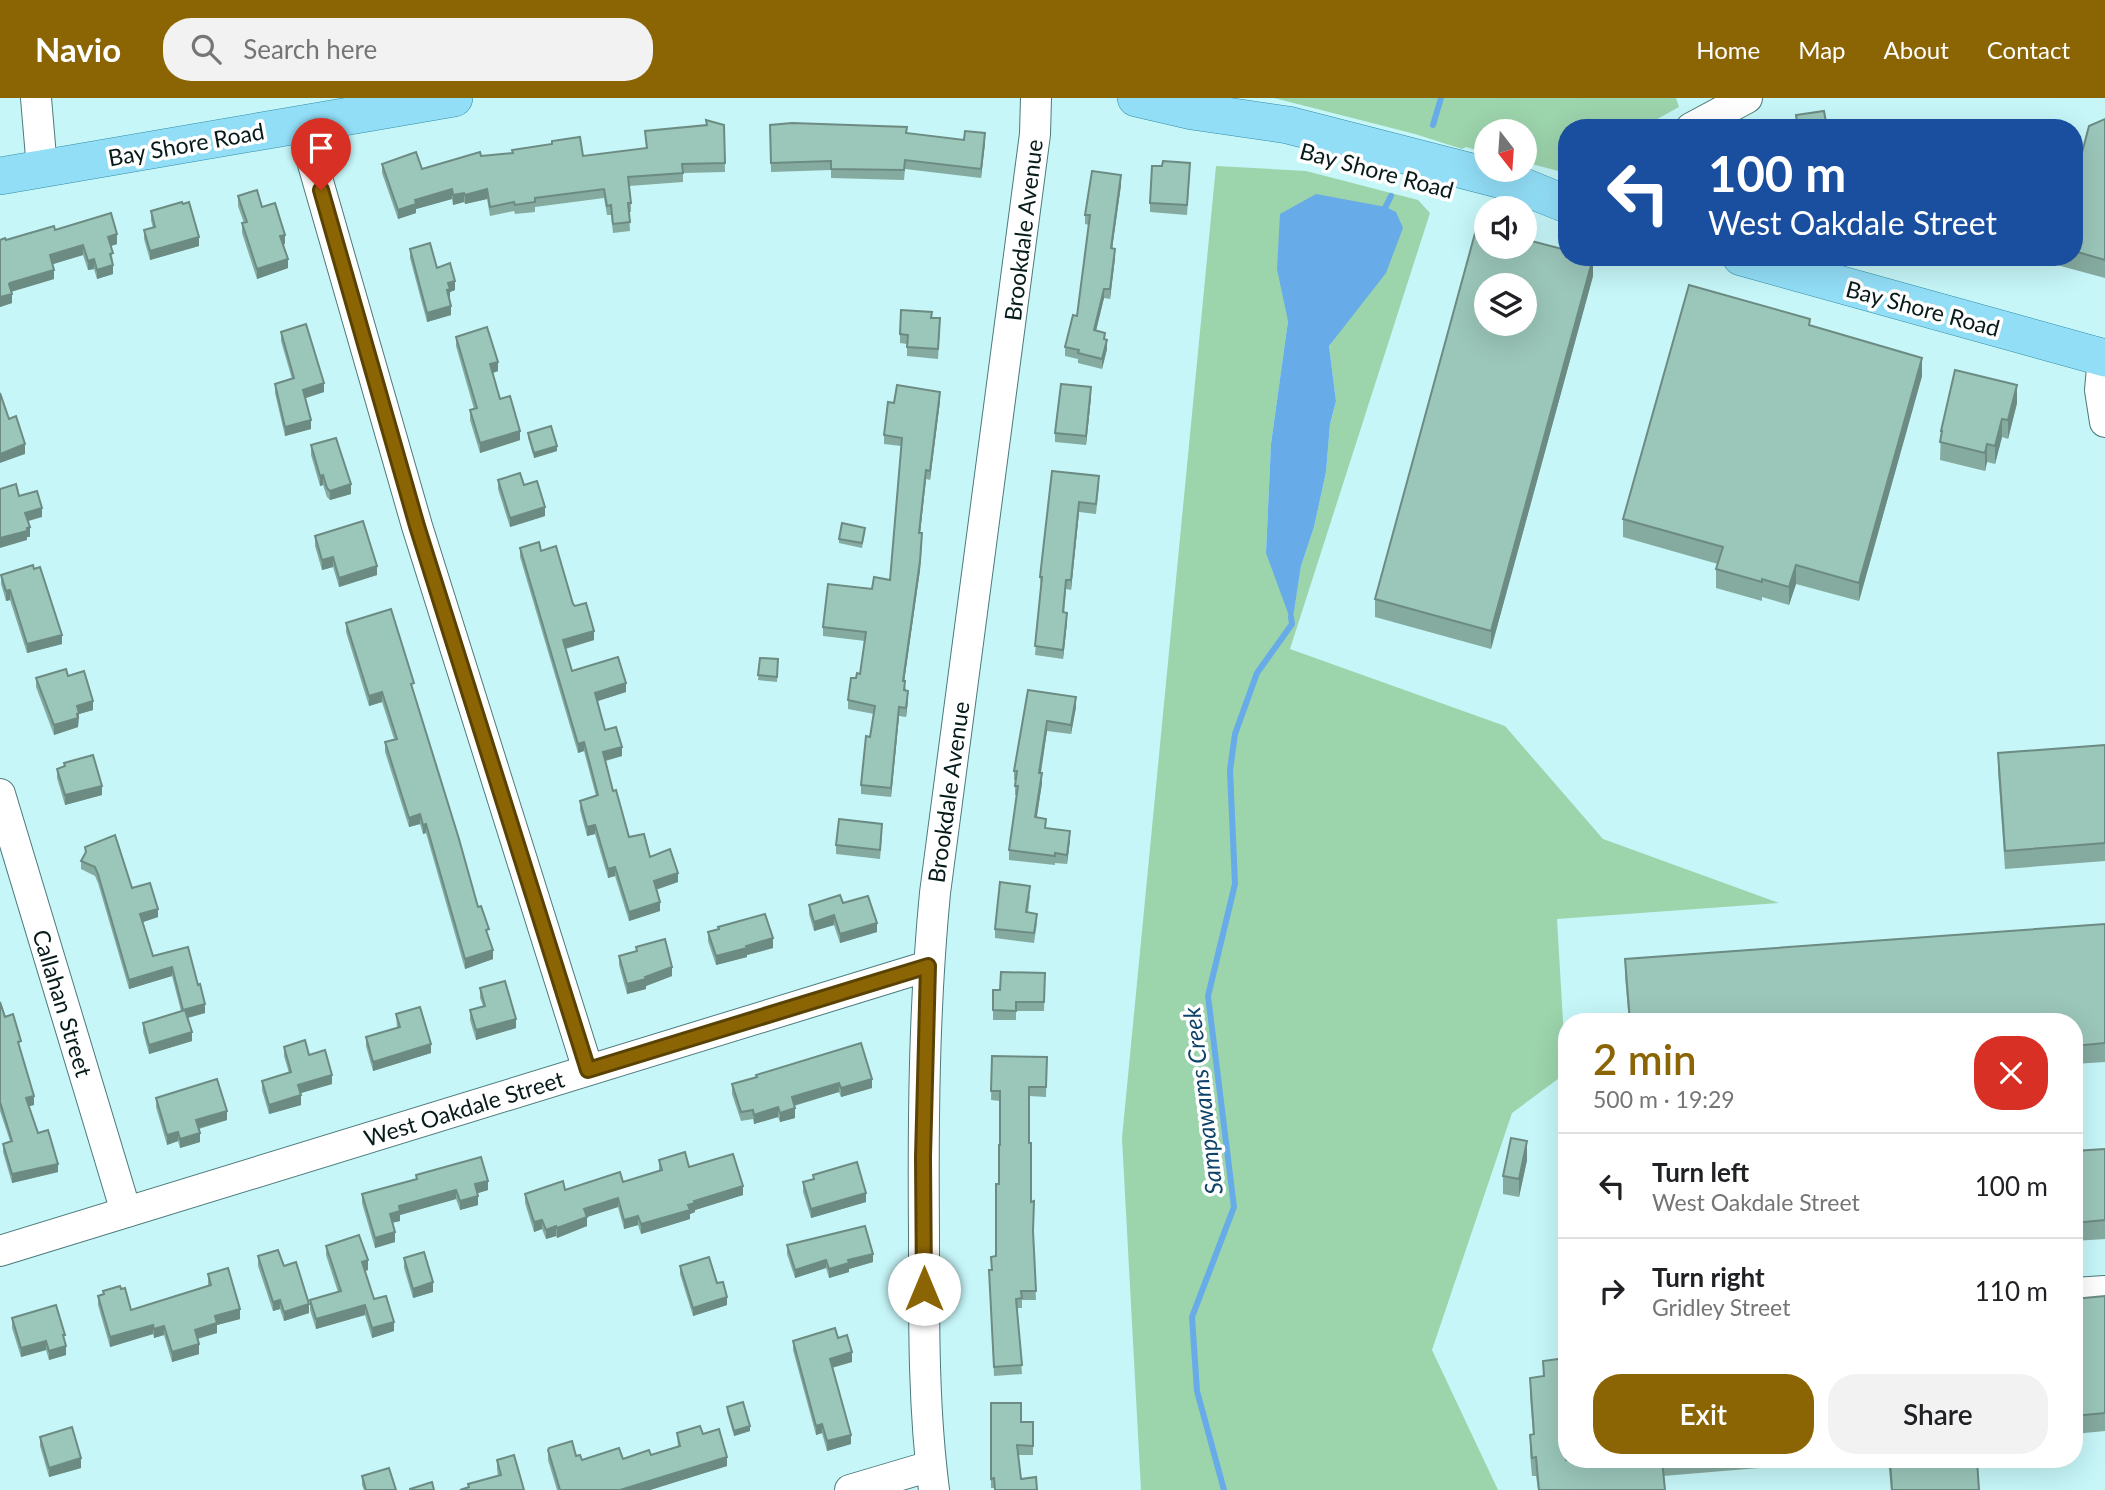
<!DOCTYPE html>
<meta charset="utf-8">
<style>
:root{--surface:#fff;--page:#f2f2f2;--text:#202124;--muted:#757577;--line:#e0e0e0;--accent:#8b6504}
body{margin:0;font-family:Lato,sans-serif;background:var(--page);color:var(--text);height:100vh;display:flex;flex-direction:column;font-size:26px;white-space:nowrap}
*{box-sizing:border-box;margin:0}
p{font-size:23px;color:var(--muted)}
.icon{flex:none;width:38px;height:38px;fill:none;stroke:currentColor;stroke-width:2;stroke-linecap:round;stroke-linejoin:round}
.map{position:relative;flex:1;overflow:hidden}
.details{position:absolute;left:1558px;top:915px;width:525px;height:455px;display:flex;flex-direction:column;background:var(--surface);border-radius:28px;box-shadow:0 7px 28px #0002}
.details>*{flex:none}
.banner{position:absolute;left:1558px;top:21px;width:525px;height:147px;border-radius:28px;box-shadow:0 7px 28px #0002;background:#1a4fa0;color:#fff;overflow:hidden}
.needle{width:46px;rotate:163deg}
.controls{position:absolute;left:1474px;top:21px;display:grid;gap:14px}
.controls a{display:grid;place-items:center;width:63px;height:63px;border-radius:50%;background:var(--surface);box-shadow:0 7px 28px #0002;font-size:35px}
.pin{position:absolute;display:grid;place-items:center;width:60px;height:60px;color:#fff;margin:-72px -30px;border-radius:50% 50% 50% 0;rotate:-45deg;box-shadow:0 0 7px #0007}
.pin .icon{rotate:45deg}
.me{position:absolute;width:77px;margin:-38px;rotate:0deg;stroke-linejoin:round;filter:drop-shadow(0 0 5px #0008)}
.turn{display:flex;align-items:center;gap:24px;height:147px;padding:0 35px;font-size:32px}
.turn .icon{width:91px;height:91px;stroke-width:2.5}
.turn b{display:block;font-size:49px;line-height:60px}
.round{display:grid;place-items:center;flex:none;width:74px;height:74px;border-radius:28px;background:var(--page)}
.summary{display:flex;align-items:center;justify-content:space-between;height:119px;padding:0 35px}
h1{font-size:42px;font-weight:600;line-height:52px;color:var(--accent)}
.cta{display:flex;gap:14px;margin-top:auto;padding:14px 35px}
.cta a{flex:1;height:80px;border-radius:28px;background:var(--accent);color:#fff;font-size:28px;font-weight:600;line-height:80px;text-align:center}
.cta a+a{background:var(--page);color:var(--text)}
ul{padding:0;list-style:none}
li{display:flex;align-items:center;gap:21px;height:105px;padding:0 35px;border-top:2px solid var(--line)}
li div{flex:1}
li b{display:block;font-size:26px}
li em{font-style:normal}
header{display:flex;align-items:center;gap:42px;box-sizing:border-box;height:98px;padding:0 35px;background:var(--accent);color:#fff}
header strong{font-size:33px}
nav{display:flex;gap:38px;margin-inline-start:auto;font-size:24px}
.search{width:490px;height:63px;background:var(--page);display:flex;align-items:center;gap:18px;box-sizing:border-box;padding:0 24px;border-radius:28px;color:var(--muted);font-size:26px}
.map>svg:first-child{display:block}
</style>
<header>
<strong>Navio</strong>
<div class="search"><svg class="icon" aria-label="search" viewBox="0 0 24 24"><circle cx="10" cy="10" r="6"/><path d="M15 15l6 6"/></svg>Search here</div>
<nav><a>Home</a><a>Map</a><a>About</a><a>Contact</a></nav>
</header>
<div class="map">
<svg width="2105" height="1392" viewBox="0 0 2105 1392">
<rect width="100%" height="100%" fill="#c6f6f8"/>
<g fill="#9cd4ac" fill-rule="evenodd">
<polygon points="1274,0 1676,0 1679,9 1641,30 1566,30 1566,75 1524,64 1524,33 1486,33 1486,55 1466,49 1462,51 1415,36"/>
<path d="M1216 68 1306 73 1418 102 1430 115 1290 551 1505 628 1603 741 1779 805 1557 821 1566 975 1512 1015 1432 1252 1498 1392H1141L1122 1040ZM1352 217 1329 248 1336 303 1330 326 1326 374 1314 429 1301 468 1292 524 1266 454 1271 346 1288 223Z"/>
</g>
<polygon fill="#67abe8" points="1316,96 1386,109 1396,114 1403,130 1386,175 1329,248 1336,303 1330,326 1326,374 1314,429 1301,468 1292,526 1266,455 1271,346 1288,223 1277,171 1280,116"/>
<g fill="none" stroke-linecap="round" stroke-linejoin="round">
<g stroke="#67abe8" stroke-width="6">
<polyline points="1433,27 1441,0"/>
<polyline points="1383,114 1391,98"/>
<polyline points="1224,1392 1197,1293 1192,1219 1234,1109 1208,898 1235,786 1230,672 1235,636 1257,575 1292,526 1291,519"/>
</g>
<defs>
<g id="minor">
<polyline points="36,0 42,71"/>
<polyline points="304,26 313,66 417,428 588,972"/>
<polyline points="1691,30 1747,0"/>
<polyline points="2103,259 2100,292 2105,324"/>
<polyline points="0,696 126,1114"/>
<polyline points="0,1153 928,868"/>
<polyline points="2074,1195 2105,1193"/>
<polyline points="850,1392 931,1368"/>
<path d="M934 1392C923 1307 924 1221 924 1136 923 1022 924 908 935 795L1035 36 1036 0"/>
</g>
<g id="major">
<polyline points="1136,0 1192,13 1288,27 1514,85 1566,106"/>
<polyline points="0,78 454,0"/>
<polyline points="1741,159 2105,260"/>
</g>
</defs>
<use href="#minor" stroke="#4d797b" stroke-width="32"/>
<use href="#major" stroke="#328ba6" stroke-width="38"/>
<use href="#minor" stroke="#fff" stroke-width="30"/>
<use href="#major" stroke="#92def7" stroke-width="37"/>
</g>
<g fill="#85aaa0">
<polygon points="2105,21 2105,180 2057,167 2057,159 2074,159 2074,85"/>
<polygon points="724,27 725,74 683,75 683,84 629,88 631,105 631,114 629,114 630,133 613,135 611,117 607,117 604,100 535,109 535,114 515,116 514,113 490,118 487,101 465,106 464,104 453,107 452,101 416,111 416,115 398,121 382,75 382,66 422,71 481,58 583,58 646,50 645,33"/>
<polygon points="770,27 907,35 985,45 981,80 905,71 904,82 831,80 831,72 771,74"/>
<polygon points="1190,74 1187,117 1150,114 1150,105"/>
<polygon points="1121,87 1112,150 1115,160 1110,201 1104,200 1096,232 1105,241 1107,251 1102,271 1078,265 1078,261 1065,258 1065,249 1077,218 1089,127 1085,126 1085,117"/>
<polygon points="238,98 262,109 285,146 283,147 288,170 257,181 242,135 242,125 244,125 238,108"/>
<polygon points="151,113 199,148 150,162 144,141 144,132 153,130 151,122"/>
<polygon points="55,132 117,146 111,148 113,165 113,176 97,181 94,171 88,172 83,157 53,166 54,181 11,194 12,205 0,209 0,142 6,142"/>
<polygon points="410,151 437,170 455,192 450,194 450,201 449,201 451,217 427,224 410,160"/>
<polygon points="1593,178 1491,551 1375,519 1375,501"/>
<polygon points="932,220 940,229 938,261 907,258 907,246 900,245 900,236"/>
<polygon points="1810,228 1922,278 1859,503 1796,486 1789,507 1762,499 1762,503 1716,490 1716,471 1718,466 1623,439 1623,421"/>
<polygon points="281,234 324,294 305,300 311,331 285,338 275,295 275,286 292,281 281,243"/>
<polygon points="456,239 498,273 492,275 500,301 520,342 480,355 470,322 470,312 474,311 456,248"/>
<polygon points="1091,299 1086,347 1055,344 1055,335"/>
<polygon points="940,303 930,382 926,381 920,435 922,444 920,472 904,583 908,602 906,619 899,618 891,699 861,696 861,687 874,616 848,611 848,602 856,580 860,576 865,543 823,538 823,529 872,491 890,482 901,348 884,346 884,337 894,305"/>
<polygon points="2017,305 2008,341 2002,339 1995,366 1987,364 1985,373 1940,362 1941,333"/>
<polygon points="528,335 557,353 534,360 528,340"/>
<polygon points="311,347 351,396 330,402 327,399 323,387 320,388 311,357"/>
<polygon points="1052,373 1099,387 1096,416 1079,414 1071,492 1066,491 1064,515 1067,524 1063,561 1035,557 1041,489 1040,479"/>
<polygon points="498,382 524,387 545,418 510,429 498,391"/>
<polygon points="865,434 862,450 839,445 839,441"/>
<polygon points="315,438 377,477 339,489 333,469 322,472 315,448"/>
<polygon points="520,450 541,453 594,542 566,551 572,573 626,594 597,603 605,632 622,658 606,663 613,693 629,739 678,784 656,792 660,813 629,823 615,778 608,780 595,736 587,738 580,712 580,703 596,698 584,653 578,655 520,459"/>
<polygon points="1,477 62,546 27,555 10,502 6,503 1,486"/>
<polygon points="346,525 414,594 478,809 489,840 493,861 465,871 426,735 423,736 420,726 409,729 385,654 385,644 394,641 382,604 369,608 346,534"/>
<polygon points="760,560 778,561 777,584 758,582"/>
<polygon points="68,578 93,612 79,616 78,629 54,637 36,589 36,580"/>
<polygon points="1028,592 1076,609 1071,636 1047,633 1041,675 1042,685 1037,719 1046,730 1070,742 1067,766 1055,765 1055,767 1009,762 1009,752 1017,697 1015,697 1015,682 1014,682 1014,673"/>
<polygon points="2105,647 2105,763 2005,771 1998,673 1998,655"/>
<polygon points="64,665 102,697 65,707 57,680 57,671 64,668"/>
<polygon points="882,736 880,761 836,756 836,747"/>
<polygon points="85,749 132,790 158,819 143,824 153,858 188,849 205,915 188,920 192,943 149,956 143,934 143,925 181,913 172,878 129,891 98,785 95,778 81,771 81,763 85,757"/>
<polygon points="1030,797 1028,815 1037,825 1034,845 995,840 995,831"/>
<polygon points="843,805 877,834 840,845 834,827 814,833 809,816 809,807"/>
<polygon points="2105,826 2105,964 2074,966 2074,924 1629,924 1625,879 1625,861"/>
<polygon points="708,834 773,850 747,857 747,859 716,867 708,843"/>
<polygon points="636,849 672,878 646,888 646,891 627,896 619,867 619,858 636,853"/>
<polygon points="1045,875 1044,913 1016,913 1016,922 993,922 993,892 1000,892"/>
<polygon points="480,890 516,930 476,942 470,922 470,912 483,908 480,900"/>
<polygon points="0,904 5,919 21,952 34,1007 29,1008 38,1035 58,1074 12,1085 3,1054 3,1046 10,1043 0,1013"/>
<polygon points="396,916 431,955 373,973 366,948 366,939 397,930"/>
<polygon points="861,945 872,990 841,999 839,994 794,1008 795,1020 780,1024 778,1019 754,1026 753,1021 741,1023 732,996 732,986 756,979 756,977"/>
<polygon points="284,949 309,957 332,986 300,995 301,1007 269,1016 262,992 262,983 289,975 284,958"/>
<polygon points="992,958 1047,959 1046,999 1029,998 1029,1045 1036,1202 1022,1202 1022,1210 1017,1210 1022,1276 994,1278 989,1172 991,1172 996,1158 1000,1047 1000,1003 991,1002"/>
<polygon points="156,1000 227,1022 199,1031 200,1044 180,1050 178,1043 167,1047 156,1009"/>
<polygon points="2105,1051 2105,1141 2074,1143 2074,1053"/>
<polygon points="659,1062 689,1069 743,1097 695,1112 695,1114 690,1116 690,1121 641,1136 638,1127 624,1131 618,1109 587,1119 587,1128 557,1140 556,1138 546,1141 542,1131 534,1134 525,1105 525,1096 565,1092 623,1084 659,1073"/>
<polygon points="1527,1062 1519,1099 1503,1096 1503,1078"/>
<polygon points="416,1077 488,1092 478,1095 478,1107 460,1112 456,1101 400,1117 400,1123 392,1125 395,1144 375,1150 362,1105 362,1096 416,1082"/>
<polygon points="813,1077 866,1104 811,1120 803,1094 803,1084 813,1081"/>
<polygon points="787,1147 873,1164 849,1171 849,1174 829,1180 826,1170 795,1180 787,1156"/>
<polygon points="326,1148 368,1172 365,1173 374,1201 394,1233 372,1240 365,1217 316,1231 310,1212 310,1202 338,1194 326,1157"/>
<polygon points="258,1158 284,1168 309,1215 284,1223 280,1211 273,1213 258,1168"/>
<polygon points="404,1160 433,1194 413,1200 404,1170"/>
<polygon points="680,1168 717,1185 727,1207 693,1218 680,1176"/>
<polygon points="208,1176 240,1221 217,1227 217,1235 198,1241 199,1256 172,1264 164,1237 154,1240 153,1236 110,1249 98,1207 98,1198 103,1196 103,1193 131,1212 208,1188"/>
<polygon points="2105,1198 2105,1333 2074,1336 2074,1201"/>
<polygon points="12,1220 65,1245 66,1257 49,1262 46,1252 21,1259 12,1230"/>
<polygon points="838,1240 852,1264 832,1270 851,1346 827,1353 822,1335 816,1337 793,1252 793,1243"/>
<polygon points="1543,1263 1566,1362 1857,1362 1663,1378 1665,1392 1538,1392 1536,1378 1532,1378 1530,1355 1530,1337 1533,1336 1530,1298 1530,1280 1543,1279"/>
<polygon points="991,1305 1021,1324 1033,1324 1033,1357 1018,1357 1021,1381 1037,1392 994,1392 994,1390 991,1390"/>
<polygon points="727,1309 750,1333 734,1338 727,1314"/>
<polygon points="677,1335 703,1336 727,1368 650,1392 557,1392 548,1362 548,1352 576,1358 582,1362 623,1361 651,1357 678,1349"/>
<polygon points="40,1339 81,1370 49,1379 40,1348"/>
<polygon points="497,1362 524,1392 468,1390 468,1386 498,1378 497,1371"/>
<polygon points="1888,1362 1977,1362 1979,1392 1891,1392"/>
<polygon points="362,1378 396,1392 364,1392 362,1387"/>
</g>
<g fill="#6c8b82">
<polygon points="985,35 985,45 981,80 981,71"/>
<polygon points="1121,77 1121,87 1111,159 1111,150"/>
<polygon points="452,91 452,101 416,111 416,115 398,121 398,112 415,102"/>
<polygon points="487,91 487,101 465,106 465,97"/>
<polygon points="464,95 464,104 453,107 453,97"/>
<polygon points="117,136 117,146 108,149 108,139"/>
<polygon points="285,137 285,146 280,147 280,138"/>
<polygon points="199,139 199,148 150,162 150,153"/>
<polygon points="83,147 83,157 50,167 50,157"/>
<polygon points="1115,151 1115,160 1110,201 1110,191"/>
<polygon points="1593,160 1593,178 1491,551 1491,533"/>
<polygon points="94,161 94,171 88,172 88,163"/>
<polygon points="288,161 288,170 257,181 257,171"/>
<polygon points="113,167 113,176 97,181 97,172"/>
<polygon points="54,172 54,181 10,194 9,186 10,185"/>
<polygon points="455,183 455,192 450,194 450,201 447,202 447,192 448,185"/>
<polygon points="1104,191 1104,200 1094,241 1094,232"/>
<polygon points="12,196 12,205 0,209 0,199"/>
<polygon points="451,208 451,217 427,224 427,215"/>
<polygon points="1107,242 1107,251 1102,271 1102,261"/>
<polygon points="1922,260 1922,278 1859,503 1859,485"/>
<polygon points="498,264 498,273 490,276 490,266"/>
<polygon points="324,285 324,294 303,301 303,292"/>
<polygon points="2017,287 2017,305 2008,341 2008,322"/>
<polygon points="1091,289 1091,299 1086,347 1086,338"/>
<polygon points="940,294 940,303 930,382 930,373"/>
<polygon points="2002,321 2002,339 1995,366 1995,348"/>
<polygon points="311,322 311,331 285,338 285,329"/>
<polygon points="520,333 520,342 480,355 480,345"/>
<polygon points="25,346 25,356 0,365 0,356"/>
<polygon points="1987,346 1987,364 1985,373 1985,355"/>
<polygon points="557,348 557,353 534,360 534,355"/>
<polygon points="926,372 926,381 919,444 919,435"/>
<polygon points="323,377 323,387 320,388 320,378"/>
<polygon points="351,386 351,396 330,402 330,393"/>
<polygon points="1079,404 1079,414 1071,492 1071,482"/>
<polygon points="545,409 545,418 510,429 510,420"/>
<polygon points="42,410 42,419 25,424 25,415"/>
<polygon points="30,429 30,439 27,439 27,442 0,450 0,440"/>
<polygon points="922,435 920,472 903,592 903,583"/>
<polygon points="333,459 333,469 322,472 322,462"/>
<polygon points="1796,467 1796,486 1789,507 1789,489"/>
<polygon points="377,468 377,477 339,489 339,480"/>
<polygon points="10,492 10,502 6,503 6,493"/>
<polygon points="1067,515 1067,524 1063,561 1063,552"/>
<polygon points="594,533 594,542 563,551 563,542"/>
<polygon points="62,537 62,546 27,555 27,546"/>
<polygon points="626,585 626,594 595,604 595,595"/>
<polygon points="908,593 908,602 906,619 906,610"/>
<polygon points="382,594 382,604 369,608 369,598"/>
<polygon points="1076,599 1076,609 1071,636 1071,627"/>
<polygon points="93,603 93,612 79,616 78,629 54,637 54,627 77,608"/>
<polygon points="899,609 899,618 891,699 891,690"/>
<polygon points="1047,623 1047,633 1039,684 1039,675"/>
<polygon points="584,644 584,653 578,655 578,646"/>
<polygon points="622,649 622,658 603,663 603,654"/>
<polygon points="1042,675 1042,685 1035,729 1035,719"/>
<polygon points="102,688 102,697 65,707 65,697"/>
<polygon points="420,716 420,726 409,729 409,720"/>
<polygon points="426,726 426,735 423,736 423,727"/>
<polygon points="595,727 595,736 587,738 587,729"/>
<polygon points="1070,733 1070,742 1067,766 1067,757"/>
<polygon points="615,769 615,778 608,780 608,771"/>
<polygon points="678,775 678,784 654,792 654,783"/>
<polygon points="660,804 660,813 629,823 629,814"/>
<polygon points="158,811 158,819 140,825 140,816"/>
<polygon points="834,817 834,827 814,833 814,824"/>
<polygon points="877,825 877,834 840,845 840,836"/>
<polygon points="773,840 773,850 747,857 747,859 716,867 716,858"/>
<polygon points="493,852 493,861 465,871 465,861"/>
<polygon points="172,869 172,878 129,891 129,882"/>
<polygon points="672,869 672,878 646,888 646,891 627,896 627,886"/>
<polygon points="205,906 205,915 183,921 183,912"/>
<polygon points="516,921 516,930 476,942 476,932"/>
<polygon points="192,934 192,943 149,956 149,947"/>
<polygon points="431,946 431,955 373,973 373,964"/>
<polygon points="332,977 332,986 298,996 298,987"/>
<polygon points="872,981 872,990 841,999 841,990"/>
<polygon points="839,985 839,994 792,1008 792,999"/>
<polygon points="301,997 301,1007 269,1016 269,1007"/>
<polygon points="34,998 34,1007 26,1009 26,1000"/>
<polygon points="778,1009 778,1019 754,1026 754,1017"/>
<polygon points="795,1010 795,1020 780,1024 780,1015"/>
<polygon points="227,1013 227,1022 196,1031 196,1022"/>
<polygon points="178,1034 178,1043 167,1047 167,1037"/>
<polygon points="200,1035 200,1044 180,1050 180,1041"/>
<polygon points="1527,1043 1527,1062 1519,1099 1519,1081"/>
<polygon points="58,1066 58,1074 12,1085 12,1076"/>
<polygon points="488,1083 488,1092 475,1096 475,1086"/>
<polygon points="743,1088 743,1097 695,1112 695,1114 690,1116 690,1121 641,1136 641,1126 688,1107 694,1103"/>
<polygon points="456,1092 456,1101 400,1117 400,1123 390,1125 390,1116 399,1108"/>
<polygon points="866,1095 866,1104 811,1120 811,1111"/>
<polygon points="478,1098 478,1107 460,1112 460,1103"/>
<polygon points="618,1100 618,1109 587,1119 587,1128 557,1140 557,1130 584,1111"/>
<polygon points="638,1118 638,1127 624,1131 624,1122"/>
<polygon points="542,1122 542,1131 534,1134 534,1124"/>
<polygon points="556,1128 556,1138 546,1141 546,1132"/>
<polygon points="395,1134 395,1144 375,1150 375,1140"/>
<polygon points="873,1156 873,1164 849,1171 849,1174 829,1180 829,1171 848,1162"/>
<polygon points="368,1162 368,1172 362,1174 362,1164"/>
<polygon points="826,1162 826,1170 795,1180 795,1172"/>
<polygon points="433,1184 433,1194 413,1200 413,1191"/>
<polygon points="727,1199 727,1207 693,1218 693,1210"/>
<polygon points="280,1202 280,1211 273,1213 273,1204"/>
<polygon points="309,1206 309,1215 284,1223 284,1214"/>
<polygon points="365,1207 365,1217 316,1231 316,1221"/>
<polygon points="240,1211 240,1221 217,1227 217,1235 195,1241 195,1232 215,1218"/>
<polygon points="394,1224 394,1233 372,1240 372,1230"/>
<polygon points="153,1227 153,1236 110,1249 110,1239"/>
<polygon points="164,1228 164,1237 154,1240 154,1231"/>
<polygon points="46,1243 46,1252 21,1259 21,1250"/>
<polygon points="199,1246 199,1256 172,1264 172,1254"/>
<polygon points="66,1248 66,1257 49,1262 49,1253"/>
<polygon points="852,1254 852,1264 830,1270 830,1261"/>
<polygon points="822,1326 822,1335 816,1337 816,1328"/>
<polygon points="750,1328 750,1333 734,1338 734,1333"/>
<polygon points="851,1337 851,1346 827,1353 827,1343"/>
<polygon points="727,1359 727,1368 650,1392 620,1392"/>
<polygon points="81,1360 81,1370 49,1379 49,1370"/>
</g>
<g fill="#9bc6ba" stroke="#6c8b82" stroke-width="2" fill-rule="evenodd">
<polygon points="1824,13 1827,30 1798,30 1796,17"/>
<polygon points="2105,21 2105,162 2074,153 2074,85 2089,28"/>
<polygon points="706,22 724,27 725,65 682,66 683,75 628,79 631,105 628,105 630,124 613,126 611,107 607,108 604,91 535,100 535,104 515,107 514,104 490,109 487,91 465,97 464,95 453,97 452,91 415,102 416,106 398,112 382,66 416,54 422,71 480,54 481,58 513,55 512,52 552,46 552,43 580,39 583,58 647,50 645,33 707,27"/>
<polygon points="792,25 907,29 906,35 964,42 965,33 985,35 981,71 905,62 904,72 831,71 831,63 771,65 770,27"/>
<polygon points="1163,63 1190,65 1187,107 1150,105 1152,68 1162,68"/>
<polygon points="1092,73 1121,77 1111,150 1115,151 1110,191 1104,191 1094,232 1105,235 1104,241 1107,242 1102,261 1078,255 1079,252 1065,249 1073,217 1077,218 1090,117 1085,117"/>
<polygon points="257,92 262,109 275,105 285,137 280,138 288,161 257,171 242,125 247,124 238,98"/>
<polygon points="182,104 183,106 189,104 199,139 150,153 144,132 155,129 151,113"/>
<polygon points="111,115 117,136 108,139 113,155 110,156 113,167 97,172 94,161 88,163 83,147 50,157 54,172 10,185 9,186 12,196 0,199 0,142 5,140 6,142 54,128 55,132"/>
<path d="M1477 128 1486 130V149H1524V141L1566 152V159L1593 160 1491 533 1375 501ZM1486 187H1524V226H1486Z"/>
<polygon points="430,145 437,170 450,165 455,183 448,185 450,191 447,192 451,208 427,215 410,151"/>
<polygon points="1689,187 1810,221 1809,227 1922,260 1859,485 1796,467 1789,489 1762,481 1762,484 1716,471 1723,449 1623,421"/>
<polygon points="901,212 932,214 931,220 940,220 938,251 907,249 908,237 900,236"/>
<polygon points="306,226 324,285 303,292 311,322 285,329 275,286 294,280 281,234"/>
<polygon points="487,229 498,264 490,266 500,301 510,298 520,333 480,345 470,312 477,310 456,239"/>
<polygon points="1955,272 2017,287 2008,322 2002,321 1995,348 1987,346 1985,355 1940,344 1942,333 1941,333"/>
<polygon points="1061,286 1091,289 1086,338 1055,335"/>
<polygon points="897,287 940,294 930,373 926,372 919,435 922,435 920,463 903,583 905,583 904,592 908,593 906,610 899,609 891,690 861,687 866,638 870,639 875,608 848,602 851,580 856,580 857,575 860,576 866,534 823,529 828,486 872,491 874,479 890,482 902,340 884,337 888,304 894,305"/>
<polygon points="0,295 9,321 16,318 25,346 0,356"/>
<polygon points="551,328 557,348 534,355 528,335"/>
<polygon points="336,340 351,386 330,393 327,390 323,377 320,378 311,347"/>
<polygon points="1052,373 1099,378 1096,406 1079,404 1071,482 1066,482 1063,514 1067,515 1063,552 1035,548 1042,479 1040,479"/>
<polygon points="520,375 524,387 537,383 545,409 510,420 498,382"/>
<polygon points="16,386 19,398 37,393 42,410 25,415 30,429 27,430 27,433 0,440 0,391"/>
<polygon points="363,423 377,468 339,480 333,459 322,462 315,438"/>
<polygon points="842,425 865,430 862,445 839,441"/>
<polygon points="539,444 541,453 556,448 573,506 575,508 586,505 594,533 563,542 572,573 618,559 626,585 595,595 605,632 616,629 622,649 603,654 613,693 616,692 629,739 644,736 650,759 670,751 678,775 654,783 660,804 629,814 615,769 608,771 595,727 587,729 580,703 598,697 584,644 578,646 520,450"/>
<polygon points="33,467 34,471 40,469 62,537 27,546 10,492 6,493 1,477"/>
<polygon points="391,511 414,585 411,586 459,741 478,809 481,808 489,831 486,832 493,852 465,861 426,726 423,727 420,716 409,720 385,644 397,641 382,594 369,598 346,525"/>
<polygon points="760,560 778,561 777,579 758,577"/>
<polygon points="66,571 68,578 84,573 93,603 77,608 79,615 77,616 78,620 54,627 36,580"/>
<polygon points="1028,592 1076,599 1071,627 1047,623 1039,675 1042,675 1035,719 1046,721 1045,730 1070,733 1067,757 1055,755 1055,758 1009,752 1018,688 1015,688 1017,673 1014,673"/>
<polygon points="2105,647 2105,745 2005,753 1998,655"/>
<polygon points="93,657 102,688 65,697 57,671 65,668 64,665"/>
<polygon points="839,721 882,726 880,752 836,747"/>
<polygon points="115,737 132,790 150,785 158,811 140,816 153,858 188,849 198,887 200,886 205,906 183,912 172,869 129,882 98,776 95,769 81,763 86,754 85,749"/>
<polygon points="1000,784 1030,788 1026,814 1037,816 1034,835 995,831"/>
<polygon points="840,797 843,805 868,798 877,825 840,836 834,817 814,824 809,807"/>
<polygon points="765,816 773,840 746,848 747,850 716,858 708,834 719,831 718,829"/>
<polygon points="2105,826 2105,945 2074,948 2074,924 1630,924 1625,861"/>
<polygon points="665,841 672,869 645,879 646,881 627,886 619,858 637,853 636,849"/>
<polygon points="1001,874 1045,875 1044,904 1016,904 1016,913 993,912 993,892 1000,892"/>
<polygon points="505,883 516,921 476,932 470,912 485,908 480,890"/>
<polygon points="0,904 5,919 13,916 21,943 18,944 34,998 26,1000 38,1035 48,1032 58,1066 12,1076 3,1046 12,1043 0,1004"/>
<polygon points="420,909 431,946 373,964 366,939 400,929 396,916"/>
<polygon points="185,912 192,934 149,947 143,925"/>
<polygon points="305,942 309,957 325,952 332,977 298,987 301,997 269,1007 262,983 291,974 284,949"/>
<polygon points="861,945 872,981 841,990 839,985 792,999 795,1010 780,1015 778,1009 754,1017 753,1012 741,1014 732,986 757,979 756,977"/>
<polygon points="992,958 1047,959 1046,989 1029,989 1029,1045 1031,1045 1031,1104 1034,1103 1033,1133 1036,1193 1021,1193 1022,1200 1016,1201 1022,1267 994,1269 989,1172 992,1172 991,1159 996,1158 996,1086 999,1086 999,1047 1000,1047 1000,993 991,993"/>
<polygon points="217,981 227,1013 196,1022 200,1035 180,1041 178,1034 167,1037 156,1000"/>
<polygon points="1511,1040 1527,1043 1519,1081 1503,1078"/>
<polygon points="2105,1051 2105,1122 2074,1125 2074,1053"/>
<polygon points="685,1054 689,1069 733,1056 743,1088 694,1103 695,1105 688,1107 690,1112 641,1126 638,1118 624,1122 618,1100 584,1111 587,1119 557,1130 556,1128 546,1132 542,1122 534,1124 525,1096 563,1083 565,1092 620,1074 623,1084 662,1072 659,1062"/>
<polygon points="481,1059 488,1083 475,1086 478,1098 460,1103 456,1092 399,1108 400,1113 390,1116 395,1134 375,1140 362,1096 417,1081 416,1077"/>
<polygon points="857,1064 866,1095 811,1111 803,1084 814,1081 813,1077"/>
<polygon points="865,1128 873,1156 848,1162 849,1165 829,1171 826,1162 795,1172 787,1147"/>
<polygon points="359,1137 368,1162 362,1164 374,1201 386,1198 394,1224 372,1230 365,1207 316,1221 310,1202 341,1193 326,1148"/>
<polygon points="278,1152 284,1168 296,1164 309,1206 284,1214 280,1202 273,1204 258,1158"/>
<polygon points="424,1154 433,1184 413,1191 404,1160"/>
<polygon points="709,1159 717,1185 723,1184 727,1199 693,1210 680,1168"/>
<polygon points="228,1170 240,1211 215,1218 217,1225 195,1232 199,1246 172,1254 164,1228 154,1231 153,1227 110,1239 98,1198 104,1196 103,1193 120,1188 121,1191 125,1190 131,1212 211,1187 208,1176"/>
<polygon points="2105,1198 2105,1315 2074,1318 2074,1201"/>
<polygon points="56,1207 65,1237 63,1237 66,1248 49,1253 46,1243 21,1250 12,1220"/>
<polygon points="835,1230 838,1240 847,1237 852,1254 830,1261 851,1337 827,1343 822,1326 816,1328 793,1243"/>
<polygon points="1566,1260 1566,1362 1662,1362 1665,1392 1539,1392 1536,1359 1532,1360 1530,1337 1534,1336 1530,1280 1544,1278 1543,1263"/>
<polygon points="743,1304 750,1328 734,1333 727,1309"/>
<polygon points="991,1305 1021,1305 1021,1324 1033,1324 1033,1348 1017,1347 1021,1381 1036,1379 1037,1392 995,1392 994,1380 991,1381"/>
<polygon points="700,1328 703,1336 719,1331 727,1359 620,1392 560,1392 548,1352 549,1350 572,1343 576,1358 580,1357 582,1362 619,1350 623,1361 649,1352 651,1357 680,1348 677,1335"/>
<polygon points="72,1329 81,1360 49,1370 40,1339"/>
<polygon points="514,1357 524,1392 460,1392 469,1389 468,1386 501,1377 497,1362"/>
<polygon points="1890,1362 1977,1362 1979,1392 1892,1392"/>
<polygon points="389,1370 396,1392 366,1392 362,1378"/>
<polygon points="432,1384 434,1392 410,1392 410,1391"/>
</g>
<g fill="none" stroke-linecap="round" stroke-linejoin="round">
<defs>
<polyline id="route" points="321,92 417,428 588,972 928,868 923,1059 924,1191"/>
</defs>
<use href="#route" stroke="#5a4203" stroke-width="18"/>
<use href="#route" stroke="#8b6504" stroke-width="12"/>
</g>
<g text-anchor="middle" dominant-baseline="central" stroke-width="7" stroke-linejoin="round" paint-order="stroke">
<g font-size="23" fill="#081b1b" stroke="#fff">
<text transform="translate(186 46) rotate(-10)">Bay Shore Road</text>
<text transform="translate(1377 72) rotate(15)">Bay Shore Road</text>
<text transform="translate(1023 132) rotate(-83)">Brookdale Avenue</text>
<text transform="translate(1923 210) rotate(15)">Bay Shore Road</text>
<text transform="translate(948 694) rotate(-82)">Brookdale Avenue</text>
<text transform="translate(63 905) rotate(73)">Callahan Street</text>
<text transform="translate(464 1010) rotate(-17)">West Oakdale Street</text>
</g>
<g font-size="24" font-style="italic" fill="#0f436a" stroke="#fff">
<text transform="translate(1202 1003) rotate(-97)">Sampawams Creek</text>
</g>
</g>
</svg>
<div class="controls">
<a><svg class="needle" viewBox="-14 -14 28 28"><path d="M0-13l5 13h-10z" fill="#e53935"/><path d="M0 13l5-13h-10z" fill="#757577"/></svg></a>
<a><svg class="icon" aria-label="sound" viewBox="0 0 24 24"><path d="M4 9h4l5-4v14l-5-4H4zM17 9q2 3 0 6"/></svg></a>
<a><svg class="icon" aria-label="layers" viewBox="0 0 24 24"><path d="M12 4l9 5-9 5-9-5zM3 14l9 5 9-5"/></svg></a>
</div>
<div class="pin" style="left:321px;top:92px;background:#d93025"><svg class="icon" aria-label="arrive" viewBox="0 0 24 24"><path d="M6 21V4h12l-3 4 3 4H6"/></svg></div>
<svg class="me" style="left:924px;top:1191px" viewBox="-20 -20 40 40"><circle r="19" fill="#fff"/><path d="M0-13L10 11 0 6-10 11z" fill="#8b6504"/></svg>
<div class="banner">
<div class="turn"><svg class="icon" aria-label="left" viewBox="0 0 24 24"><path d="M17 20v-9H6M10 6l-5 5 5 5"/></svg><div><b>100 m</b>West Oakdale Street</div></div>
</div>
<section class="details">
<div class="summary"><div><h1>2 min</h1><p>500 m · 19:29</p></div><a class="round" style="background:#d93025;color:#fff"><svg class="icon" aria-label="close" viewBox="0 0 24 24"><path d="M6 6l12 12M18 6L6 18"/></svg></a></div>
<ul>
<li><svg class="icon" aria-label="left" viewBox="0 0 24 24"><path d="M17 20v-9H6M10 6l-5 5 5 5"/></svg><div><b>Turn left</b><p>West Oakdale Street</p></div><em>100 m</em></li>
<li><svg class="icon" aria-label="right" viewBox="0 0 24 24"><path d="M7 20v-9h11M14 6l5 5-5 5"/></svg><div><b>Turn right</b><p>Gridley Street</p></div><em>110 m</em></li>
</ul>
<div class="cta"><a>Exit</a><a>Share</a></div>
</section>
</div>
